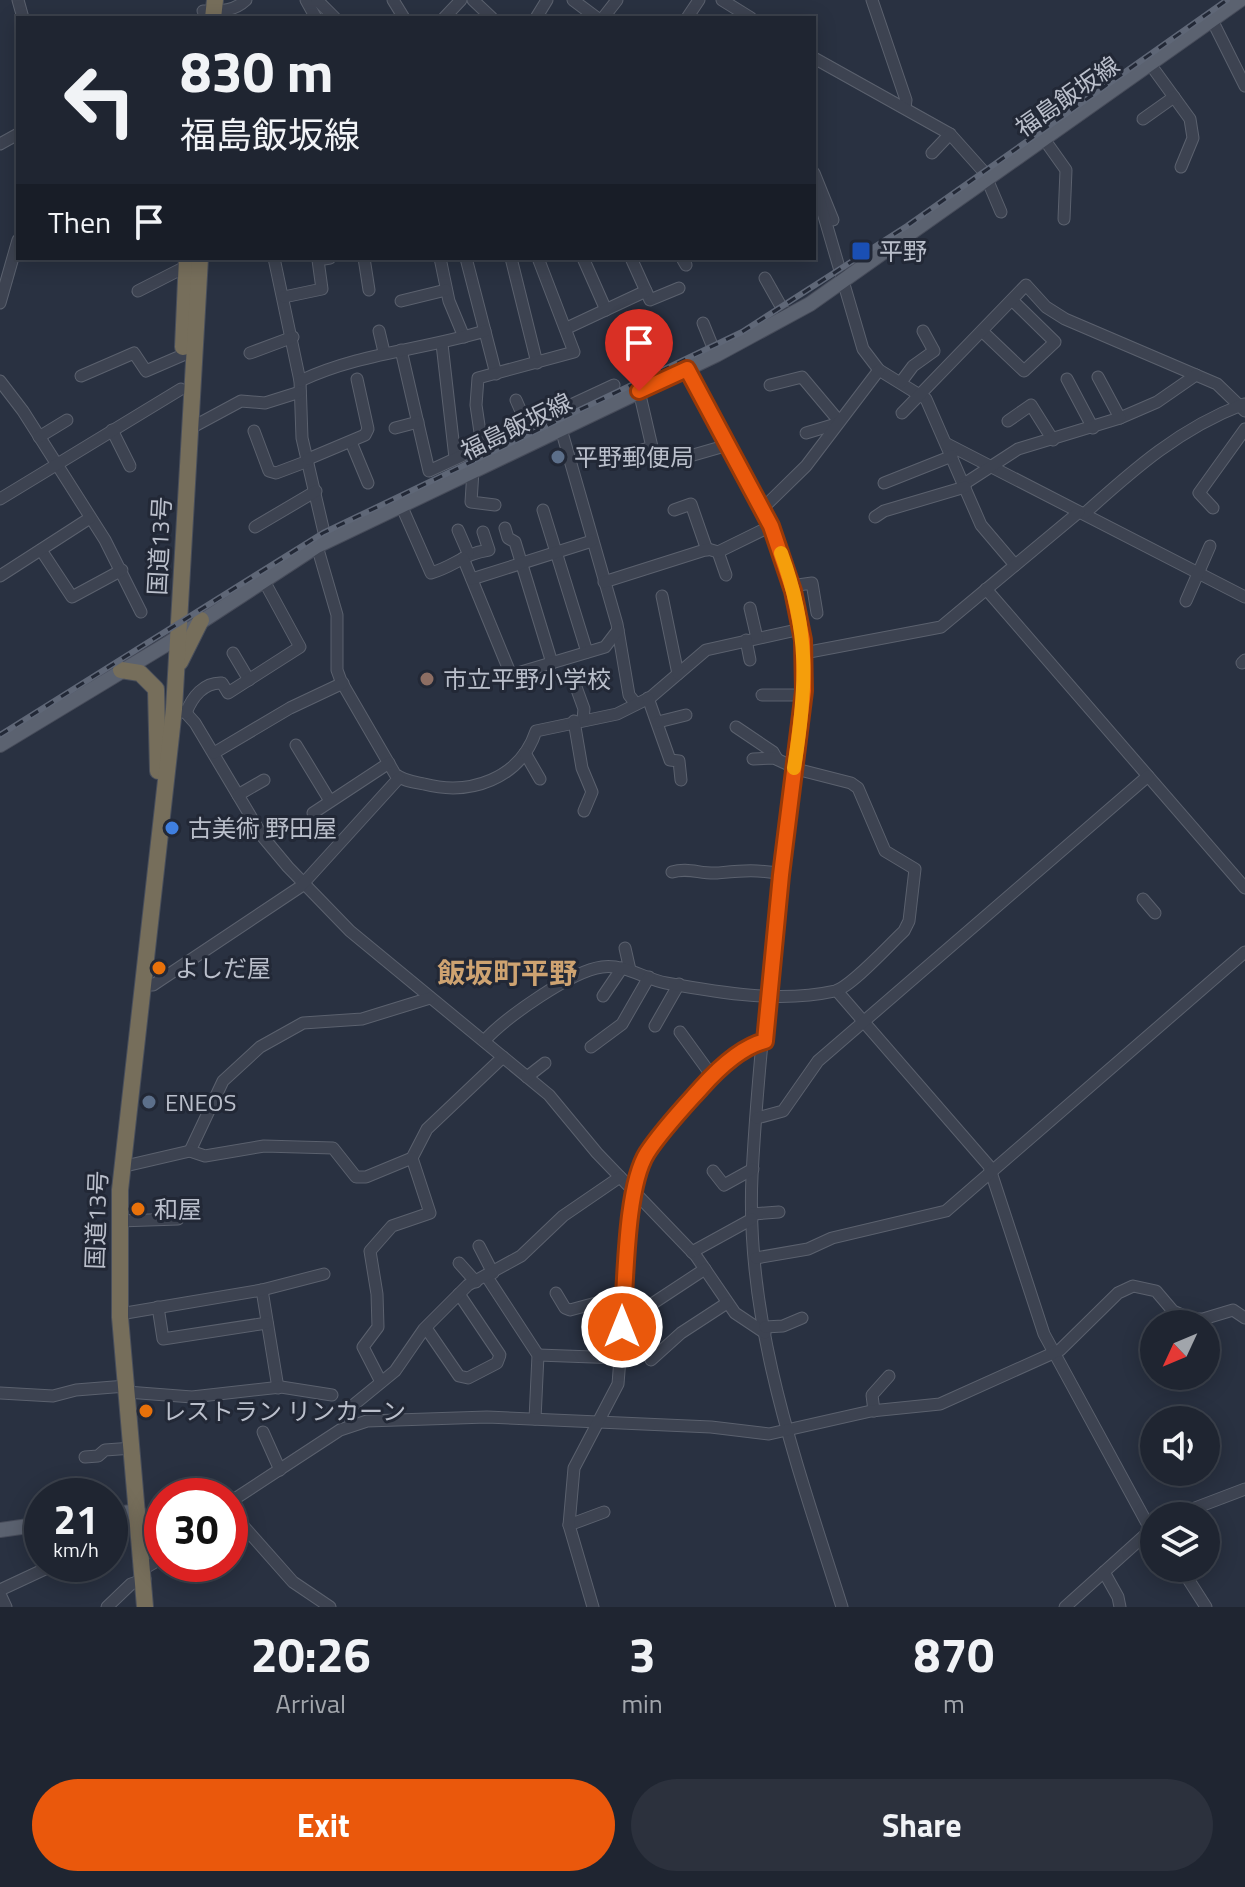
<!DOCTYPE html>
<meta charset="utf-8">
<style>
:root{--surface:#1f2531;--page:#2c313d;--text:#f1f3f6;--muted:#a1a5ab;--line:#3c424d;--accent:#ea580c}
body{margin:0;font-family:"Titillium Web","Noto Sans JP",sans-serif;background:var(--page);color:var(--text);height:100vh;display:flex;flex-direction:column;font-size:30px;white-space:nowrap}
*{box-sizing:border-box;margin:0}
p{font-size:26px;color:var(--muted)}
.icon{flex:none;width:44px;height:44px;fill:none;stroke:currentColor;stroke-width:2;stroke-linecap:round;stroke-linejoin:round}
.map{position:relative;height:1607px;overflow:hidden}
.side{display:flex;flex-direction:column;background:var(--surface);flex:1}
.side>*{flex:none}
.top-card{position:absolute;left:16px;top:16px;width:800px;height:244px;border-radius:0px;box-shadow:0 4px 20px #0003,0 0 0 2px var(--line);background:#1f2531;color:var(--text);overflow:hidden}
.needle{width:52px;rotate:226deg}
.fabs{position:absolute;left:1140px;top:1310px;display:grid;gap:16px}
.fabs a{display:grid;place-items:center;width:80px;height:80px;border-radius:50%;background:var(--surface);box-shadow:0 4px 20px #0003,0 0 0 2px var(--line);font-size:40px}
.speed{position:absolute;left:24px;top:1478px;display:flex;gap:16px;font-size:40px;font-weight:700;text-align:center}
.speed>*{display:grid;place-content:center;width:104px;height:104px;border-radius:50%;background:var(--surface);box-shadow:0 4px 20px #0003,0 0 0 2px var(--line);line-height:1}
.speed small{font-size:20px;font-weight:400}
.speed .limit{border:12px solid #d22;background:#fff;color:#111}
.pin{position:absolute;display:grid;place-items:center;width:68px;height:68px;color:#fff;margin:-82px -34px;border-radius:50% 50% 50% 0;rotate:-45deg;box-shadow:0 0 8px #0007}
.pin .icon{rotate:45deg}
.me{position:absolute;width:88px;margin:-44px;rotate:0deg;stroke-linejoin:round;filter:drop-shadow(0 0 6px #0008)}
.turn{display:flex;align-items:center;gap:28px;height:168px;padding:0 32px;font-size:36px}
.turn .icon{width:104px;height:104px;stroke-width:2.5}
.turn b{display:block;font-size:56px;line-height:68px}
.then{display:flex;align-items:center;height:76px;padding:0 32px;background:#0003;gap:16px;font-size:30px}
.eta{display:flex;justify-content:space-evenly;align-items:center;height:136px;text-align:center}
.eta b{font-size:48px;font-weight:700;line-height:56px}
.button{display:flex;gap:16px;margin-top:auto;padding:16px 32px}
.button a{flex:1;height:92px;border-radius:48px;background:var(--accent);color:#fff;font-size:32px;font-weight:700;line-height:92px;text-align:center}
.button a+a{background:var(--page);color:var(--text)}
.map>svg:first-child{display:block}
</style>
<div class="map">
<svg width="1245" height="1607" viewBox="0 0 1245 1607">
<rect width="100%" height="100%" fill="#293141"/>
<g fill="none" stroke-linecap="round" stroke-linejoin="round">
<defs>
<g id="minor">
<polyline points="18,0 23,18"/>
<polyline points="306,0 316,18"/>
<polyline points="317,0 335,18"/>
<polyline points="393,0 404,18"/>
<polyline points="473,0 492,18"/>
<polyline points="573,0 597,18"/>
<polyline points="722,0 751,18"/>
<polyline points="872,0 906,100 905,108"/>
<path d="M203 11C220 11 233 12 246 0"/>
<polyline points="444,18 461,0"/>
<polyline points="536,18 547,0"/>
<polyline points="603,18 617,0"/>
<polyline points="687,18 699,0"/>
<polyline points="1212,20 1245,86"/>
<polyline points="814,58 950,134 984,172 1001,212"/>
<polyline points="1150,64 1190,119 1193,138 1181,167"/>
<polyline points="1143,119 1174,97"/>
<polyline points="1044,139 1066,170 1064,219"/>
<polyline points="0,144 18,134"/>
<polyline points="932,153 950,134"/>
<polyline points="814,173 833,220"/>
<polyline points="814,182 863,349 879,370 926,399 981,525 1015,565"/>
<polyline points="274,258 300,381 302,438 326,541"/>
<polyline points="364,258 369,290"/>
<polyline points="440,258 449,301 464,337"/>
<polyline points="466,258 496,374"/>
<polyline points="511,258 537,363"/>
<polyline points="583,258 606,310"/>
<polyline points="631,258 650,300 679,288"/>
<polyline points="682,258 686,265"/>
<polyline points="765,278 787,317"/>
<polyline points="138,291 187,266"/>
<polyline points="284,297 322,289 318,260 330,258"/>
<polyline points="401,301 446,290"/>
<polyline points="0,303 18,240"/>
<polyline points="703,323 716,355"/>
<polyline points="567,328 646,291"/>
<polyline points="379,331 384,352"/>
<polyline points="983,332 1024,371 1055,342 1012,300"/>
<polyline points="442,344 455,458"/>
<polyline points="401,350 429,471 614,385"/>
<polyline points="250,353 293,337"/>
<path d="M687 369C708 418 739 463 763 510 783 550 796 595 803 639 813 701 794 768 786 830 772 944 758 1061 752 1176 745 1325 798 1467 842 1607"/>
<polyline points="81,376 134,353 146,371 183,355"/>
<polyline points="1067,379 1093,428"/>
<polyline points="0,381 23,411 105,540 141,612"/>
<path d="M300 381C359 353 422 350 485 331"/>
<polyline points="901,382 913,366 934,351 923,331"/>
<polyline points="770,385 802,377 839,421"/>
<polyline points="516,400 527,425"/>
<polyline points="902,413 1026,285 1046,307 1065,319 1217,384 1245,411"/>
<polyline points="1120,418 1157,402 1196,375"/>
<polyline points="1008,421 1031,405 1053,440"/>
<polyline points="395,428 418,422"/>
<polyline points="189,429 241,401 265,403 300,392"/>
<polyline points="561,429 617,624 629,695 636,704"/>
<polyline points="112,430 130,466"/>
<polyline points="254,431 269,471 276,473 308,461"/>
<polyline points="806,433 836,424"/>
<polyline points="39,437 67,420"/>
<polyline points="351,442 368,483"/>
<polyline points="947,444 1245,597"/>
<polyline points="482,446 476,405 478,378 574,352 538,258"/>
<polyline points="629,454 652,447 639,391"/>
<polyline points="308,459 365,435 368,429 357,379"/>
<polyline points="669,462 728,445"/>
<polyline points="473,471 471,502 495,505"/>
<polyline points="884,483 952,456"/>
<polyline points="964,484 1018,449 1120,418 1098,377"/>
<polyline points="0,499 181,389"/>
<path d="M401 505 431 573C455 566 463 554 489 550L483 532"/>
<polyline points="1213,508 1199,493 1245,429"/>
<polyline points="762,509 806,466 879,370"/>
<polyline points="543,510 587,652"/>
<polyline points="674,510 691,504 707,550"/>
<path d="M1084 514C1134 469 1180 428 1244 404"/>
<polyline points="875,517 884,511 965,487"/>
<polyline points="255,527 316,491"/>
<polyline points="505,528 508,538 515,542 552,663"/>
<polyline points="458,530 468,553"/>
<path d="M317 546 337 615V670L341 681 395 774C403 781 414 782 424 784 470 796 520 779 536 731L617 714 651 697 706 650 801 629"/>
<polyline points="41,550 72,597 122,570"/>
<polyline points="718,552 726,575"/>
<polyline points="463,558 511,675 605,647 618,630"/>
<polyline points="0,576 90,518"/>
<polyline points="472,579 592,541"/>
<polyline points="604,582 708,549 718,552 771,526"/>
<polyline points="791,586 812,583 817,613"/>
<polyline points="986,589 1245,888"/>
<polyline points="662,596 678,674"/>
<polyline points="1186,601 1210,546"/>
<polyline points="750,608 757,638"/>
<polyline points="746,640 750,660"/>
<polyline points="233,653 249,680"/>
<polyline points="804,653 941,627 1079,512"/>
<polyline points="1242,663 1245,660"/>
<polyline points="576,687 584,709 583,719"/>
<polyline points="762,695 804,695"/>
<polyline points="648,698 670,760 679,761 681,780"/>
<polyline points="174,709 186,713 195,723 263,837 288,867 350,931 549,1095 597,1153 696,1256 735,1313 765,1333"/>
<path d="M186 713C192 697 204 682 222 683L228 693 300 647 263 579"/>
<polyline points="574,721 582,768 592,792 584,811"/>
<polyline points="658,722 686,715"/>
<polyline points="736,727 773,752 777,759"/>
<polyline points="296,745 330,801"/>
<polyline points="214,753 290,708 343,683"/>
<polyline points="525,753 540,779"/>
<polyline points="238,795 264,780"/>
<polyline points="313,813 389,763"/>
<path d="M672 872C688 867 700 874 717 873 740 871 757 869 781 874"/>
<polyline points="1143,899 1155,913"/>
<polyline points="625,948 630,970"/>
<polyline points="142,985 153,985 300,887 399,778"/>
<polyline points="837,991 989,1166 1044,1334 1154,1536"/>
<polyline points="603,996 622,968"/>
<polyline points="655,1026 679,984"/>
<polyline points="680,1032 712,1076"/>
<path d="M484 1041C505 1018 571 971 602 967 626 964 644 979 666 983 721 993 781 1003 835 991 851 987 890 944 904 931L909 921 915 869 885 851 858 788 851 783 800 770 774 758 753 759"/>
<polyline points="591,1047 622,1024 649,977"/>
<polyline points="527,1077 545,1063"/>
<polyline points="757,1118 783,1111 818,1061 1148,776"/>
<polyline points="190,1151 223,1081 260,1047 303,1023 362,1019 430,998"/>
<polyline points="121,1167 190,1151 205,1156 264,1146 333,1148 356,1177 366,1177 412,1158 427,1129 503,1057"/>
<polyline points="713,1171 724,1185 753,1169"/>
<polyline points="752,1214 779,1212"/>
<polyline points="119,1221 178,1219"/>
<polyline points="479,1246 493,1273"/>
<polyline points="692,1252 752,1219"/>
<polyline points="756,1258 808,1249 832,1238 946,1211 1245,952"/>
<polyline points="459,1263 476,1282"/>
<polyline points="487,1277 538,1355 535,1419"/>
<polyline points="262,1290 278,1388"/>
<polyline points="556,1293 565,1308 570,1310 622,1296"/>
<polyline points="158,1307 163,1339 267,1323"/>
<polyline points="120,1314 262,1290 324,1274"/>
<polyline points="623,1323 705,1269"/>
<polyline points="765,1327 783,1326 802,1318"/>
<polyline points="426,1328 459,1376 468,1378 497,1363 500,1355 459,1294"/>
<polyline points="538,1355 620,1358"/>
<polyline points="651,1360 681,1333 727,1303"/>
<polyline points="381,1382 363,1347 378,1327 377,1294 370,1251 392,1226 430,1213 412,1158"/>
<polyline points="127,1392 192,1397 281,1387 332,1395"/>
<polyline points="0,1393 53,1396 76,1390 126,1386"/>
<polyline points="874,1411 872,1395 889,1376"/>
<polyline points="351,1425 351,1407 395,1371 424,1329 468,1285 521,1256 563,1216 620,1177"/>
<polyline points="263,1432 280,1470"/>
<polyline points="85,1457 98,1456 105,1450 133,1448"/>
<polyline points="230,1502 340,1430 367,1421 487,1417 711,1427 769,1434 871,1411 940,1404 1060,1350 1118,1293 1133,1286 1156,1291 1173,1311 1191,1319 1203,1319 1233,1310 1245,1318"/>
<polyline points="230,1511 293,1582 330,1607"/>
<polyline points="1174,1516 1245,1489"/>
<polyline points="569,1525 604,1512"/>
<polyline points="145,1568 162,1558"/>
<polyline points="1181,1568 1206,1607"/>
<polyline points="1104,1572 1118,1597 1120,1607"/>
<polyline points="0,1590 45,1569"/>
<polyline points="0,1594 6,1607"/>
<polyline points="107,1607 131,1584 145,1579"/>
<path d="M593 1607 569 1525 574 1468 618 1384 624 1308 622 1286 640 1170C656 1132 723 1051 765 1041"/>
<polyline points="1065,1607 1154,1527"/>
</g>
<g id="major">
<polyline points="0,745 167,644 317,546 716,355 810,304 1240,0"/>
<polyline points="110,1515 138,1511"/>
<polyline points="0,1530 42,1524"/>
</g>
<g id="highway">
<polyline points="213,18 215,0"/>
<polyline points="183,347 187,258"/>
<polyline points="180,662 201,620"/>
<polyline points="121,670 140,673 156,689 158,771"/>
<polyline points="145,1607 120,1317 120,1190 174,709 200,258"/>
</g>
</defs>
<use href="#minor" stroke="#5b616e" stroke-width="13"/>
<use href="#major" stroke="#474c5a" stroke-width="16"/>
<use href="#highway" stroke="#484e5b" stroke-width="18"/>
<use href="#minor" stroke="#3d4351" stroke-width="11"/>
<use href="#major" stroke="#5b6270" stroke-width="14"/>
<use href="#highway" stroke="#766e5b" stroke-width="16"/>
<defs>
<polyline id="rail" points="0,735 323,533 742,332 907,226 1227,0"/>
</defs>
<use href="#rail" stroke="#5f6777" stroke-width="6"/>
<use href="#rail" stroke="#222836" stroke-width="3" stroke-dasharray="9" stroke-linecap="butt"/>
</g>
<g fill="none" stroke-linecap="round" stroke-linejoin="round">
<defs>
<path id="route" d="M622 1327C626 1285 625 1188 647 1153 662 1130 683 1108 701 1088 717 1070 741 1047 765 1041L781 875 804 691 803 640 793 591 771 526 687 369 639 391"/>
</defs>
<use href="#route" stroke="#983908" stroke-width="20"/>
<use href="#route" stroke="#ea580c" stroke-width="14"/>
<path stroke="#f59e0b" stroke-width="14" d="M781 553C810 632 807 687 794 768"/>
</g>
<rect fill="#1a4fb4" stroke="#222836" stroke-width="3" x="851" y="241" width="20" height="20" rx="4"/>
<g fill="#5c6f8a" stroke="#222836" stroke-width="3">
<circle cx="558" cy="457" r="8"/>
<circle cx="149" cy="1102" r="8"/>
</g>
<circle fill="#8d6e63" stroke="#222836" stroke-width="3" cx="427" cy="679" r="8"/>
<circle fill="#3f7fe0" stroke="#222836" stroke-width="3" cx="172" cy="828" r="8"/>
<g fill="#e8710a" stroke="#222836" stroke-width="3">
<circle cx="159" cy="968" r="8"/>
<circle cx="138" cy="1209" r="8"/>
<circle cx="146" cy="1411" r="8"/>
</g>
<g text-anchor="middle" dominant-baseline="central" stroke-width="6" stroke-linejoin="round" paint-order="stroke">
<g font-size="24" fill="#babfcb" stroke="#222836">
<text transform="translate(1067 96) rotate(-35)">福島飯坂線</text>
<text transform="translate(516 426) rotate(-26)">福島飯坂線</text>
<text transform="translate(159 546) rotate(-87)">国道13号</text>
<text transform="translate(96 1220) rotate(-88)">国道13号</text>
</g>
<g font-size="24" fill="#babfcb" stroke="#222836" text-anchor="start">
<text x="879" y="251">平野</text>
<text x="574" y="457">平野郵便局</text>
<text x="443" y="679">市立平野小学校</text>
<text x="188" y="828">古美術 野田屋</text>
<text x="175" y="968">よしだ屋</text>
<text x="165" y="1102">ENEOS</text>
<text x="154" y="1209">和屋</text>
<text x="162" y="1411">レストラン リンカーン</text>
</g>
<g font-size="28" font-weight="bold" fill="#cea371" stroke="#222836">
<text x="507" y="972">飯坂町平野</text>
</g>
</g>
</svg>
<div class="fabs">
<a><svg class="needle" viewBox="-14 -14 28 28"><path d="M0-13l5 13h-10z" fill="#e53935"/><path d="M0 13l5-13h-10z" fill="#a1a5ab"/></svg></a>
<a><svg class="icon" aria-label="sound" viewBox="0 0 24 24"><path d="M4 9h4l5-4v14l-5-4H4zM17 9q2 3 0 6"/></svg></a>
<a><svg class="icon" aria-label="layers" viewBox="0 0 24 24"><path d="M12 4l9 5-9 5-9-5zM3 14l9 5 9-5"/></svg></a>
</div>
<div class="speed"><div>21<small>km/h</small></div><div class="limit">30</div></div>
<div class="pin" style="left:639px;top:391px;background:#d93025"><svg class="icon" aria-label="arrive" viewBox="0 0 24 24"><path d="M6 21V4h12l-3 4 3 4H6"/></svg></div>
<svg class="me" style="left:622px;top:1327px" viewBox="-20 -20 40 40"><circle r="17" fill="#ea580c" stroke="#fff" stroke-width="3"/><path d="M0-11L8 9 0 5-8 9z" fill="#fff"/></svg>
<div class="top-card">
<div class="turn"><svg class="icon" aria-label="left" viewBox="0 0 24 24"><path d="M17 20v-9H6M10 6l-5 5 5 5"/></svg><div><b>830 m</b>福島飯坂線</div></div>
<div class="then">Then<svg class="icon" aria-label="arrive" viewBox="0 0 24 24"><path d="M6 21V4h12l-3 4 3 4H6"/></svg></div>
</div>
</div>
<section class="side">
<div class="eta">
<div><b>20:26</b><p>Arrival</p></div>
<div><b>3</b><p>min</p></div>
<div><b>870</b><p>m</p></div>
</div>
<div class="button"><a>Exit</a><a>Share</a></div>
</section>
